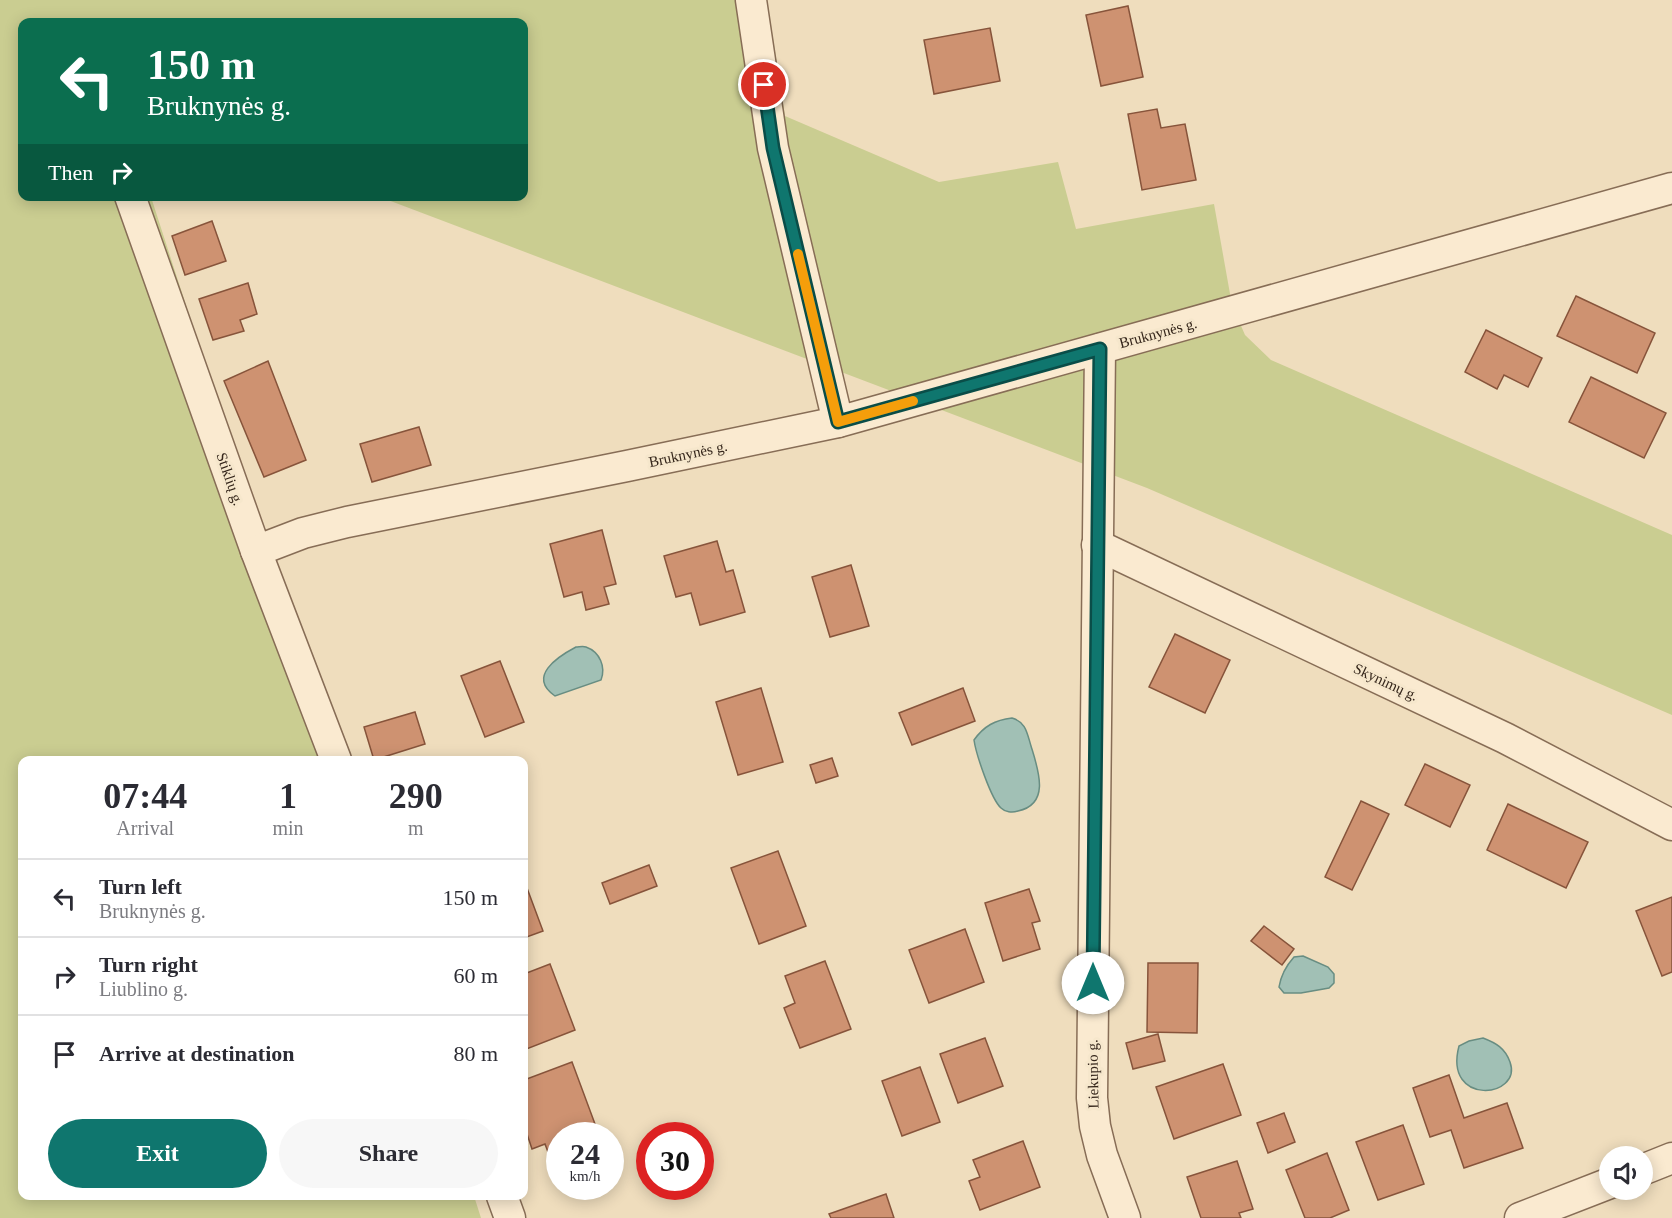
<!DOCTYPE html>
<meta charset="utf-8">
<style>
:root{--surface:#fff;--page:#f7f7f7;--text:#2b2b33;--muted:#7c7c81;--line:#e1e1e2;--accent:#0f766e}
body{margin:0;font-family:Georgia,serif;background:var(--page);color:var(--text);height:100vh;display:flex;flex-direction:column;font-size:22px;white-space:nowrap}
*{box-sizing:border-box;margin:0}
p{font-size:20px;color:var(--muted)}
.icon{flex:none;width:33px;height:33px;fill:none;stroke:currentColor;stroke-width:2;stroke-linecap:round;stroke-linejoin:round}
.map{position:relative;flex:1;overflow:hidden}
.drawer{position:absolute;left:18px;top:756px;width:510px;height:444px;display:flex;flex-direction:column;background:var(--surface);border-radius:12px;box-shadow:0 3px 15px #0003}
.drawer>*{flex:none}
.guide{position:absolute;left:18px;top:18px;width:510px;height:183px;border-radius:12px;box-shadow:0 3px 15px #0003;background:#0b6e4f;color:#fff;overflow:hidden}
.fabs{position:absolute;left:1599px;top:1146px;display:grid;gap:12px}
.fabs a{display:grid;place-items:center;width:54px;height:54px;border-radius:50%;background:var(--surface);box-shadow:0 3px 15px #0003;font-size:30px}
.speed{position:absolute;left:546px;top:1122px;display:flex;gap:12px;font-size:30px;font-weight:700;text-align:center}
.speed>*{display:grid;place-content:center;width:78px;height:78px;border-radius:50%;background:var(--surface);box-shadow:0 3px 15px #0003;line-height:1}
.speed small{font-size:15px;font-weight:400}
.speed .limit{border:9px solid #d22;background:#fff;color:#111}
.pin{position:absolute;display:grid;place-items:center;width:51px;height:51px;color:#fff;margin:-26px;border:3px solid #fff;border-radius:50%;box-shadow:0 2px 6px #0007}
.me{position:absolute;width:66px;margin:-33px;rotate:0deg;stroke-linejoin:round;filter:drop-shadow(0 0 4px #0008)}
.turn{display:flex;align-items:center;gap:21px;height:126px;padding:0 30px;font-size:27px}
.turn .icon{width:78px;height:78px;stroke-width:2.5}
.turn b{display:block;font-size:42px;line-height:51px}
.then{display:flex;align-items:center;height:57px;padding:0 30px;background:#0003;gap:12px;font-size:22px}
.eta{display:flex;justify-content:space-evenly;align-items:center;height:102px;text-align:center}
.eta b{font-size:36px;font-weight:700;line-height:42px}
.primary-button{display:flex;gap:12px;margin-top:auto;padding:12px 30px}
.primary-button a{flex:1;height:69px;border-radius:36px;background:var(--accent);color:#fff;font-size:24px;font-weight:700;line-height:69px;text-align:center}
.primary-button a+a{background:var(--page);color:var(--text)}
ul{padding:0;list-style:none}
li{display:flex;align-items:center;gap:18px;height:78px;padding:0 30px;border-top:2px solid var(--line)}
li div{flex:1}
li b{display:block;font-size:22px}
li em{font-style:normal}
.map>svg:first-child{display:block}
</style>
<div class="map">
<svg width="1672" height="1218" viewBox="0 0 1672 1218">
<rect width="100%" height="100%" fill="#efddbd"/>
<polygon fill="#cacd91" points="0,0 767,0 785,116 939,182 1058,162 1076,229 1214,204 1232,305 1245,335 1271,360 1672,535 1672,715 1147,488 380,197 524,196 524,22 22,22 22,196 151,197 333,760 22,760 22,1196 474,1196 481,1218 0,1218"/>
<g fill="#a1c0b5" stroke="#688d82" stroke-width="1.5">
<path d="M576 647C579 647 583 646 586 647 600 652 606 667 601 680L555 696C527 677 557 657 576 647Z"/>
<path d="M1012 718C1026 722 1027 733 1031 746 1038 769 1051 804 1018 811 1012 813 1005 812 1001 808 991 799 976 754 974 740 984 726 995 720 1012 718Z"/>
<path d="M1303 956 1328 967 1334 974V983L1329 988 1301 993H1284L1279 987C1281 975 1285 967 1294 957Z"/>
<path d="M1483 1038C1496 1043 1505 1048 1510 1062 1523 1098 1443 1107 1459 1046L1469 1041Z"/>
</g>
<g fill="#ce9271" stroke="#87543b" stroke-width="1.5">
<polygon points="1128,6 1143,77 1101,86 1086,15"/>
<polygon points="990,28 1000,81 934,94 924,40"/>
<polygon points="1157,109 1161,128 1185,124 1196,180 1142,190 1128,114"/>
<polygon points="212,221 226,261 185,275 172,236"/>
<polygon points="248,283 257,314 240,320 244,331 213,340 199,299"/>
<polygon points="1576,296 1655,333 1637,373 1557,336"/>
<polygon points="1486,330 1542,358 1528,387 1504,375 1497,389 1465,372"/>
<polygon points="268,361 306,460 264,477 224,381"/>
<polygon points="1591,377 1666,413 1644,458 1569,422"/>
<polygon points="419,427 431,465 372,482 360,444"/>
<polygon points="602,530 616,584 604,587 609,604 586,610 582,592 564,597 550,544"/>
<polygon points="717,541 726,572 733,570 745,612 700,625 691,593 676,597 664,556"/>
<polygon points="851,565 869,626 830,637 812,577"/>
<polygon points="1175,634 1230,660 1205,713 1149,687"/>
<polygon points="500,661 524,722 485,737 461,676"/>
<polygon points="761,688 783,762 738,775 716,702"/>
<polygon points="963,688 975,721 912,745 899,713"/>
<polygon points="415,712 425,744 374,760 364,727"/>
<polygon points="832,758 838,776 816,783 810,765"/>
<polygon points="1425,764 1470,785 1450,827 1405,805"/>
<polygon points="1361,801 1389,814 1352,890 1325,877"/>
<polygon points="1508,804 1588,842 1566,888 1487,850"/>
<polygon points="778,851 806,926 759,944 731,868"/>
<polygon points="649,865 657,886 610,904 602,883"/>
<polygon points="524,880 543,931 524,938"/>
<polygon points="1029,889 1040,921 1032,923 1040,949 1003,961 985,903"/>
<polygon points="1672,897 1672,972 1662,976 1636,911"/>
<polygon points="1264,926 1294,949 1282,965 1251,941"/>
<polygon points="965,929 984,982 929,1003 909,950"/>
<polygon points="825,961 851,1029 800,1048 784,1008 795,1003 785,976"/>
<polygon points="1148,963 1198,963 1197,1033 1147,1032"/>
<polygon points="550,964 575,1030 524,1050 524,974"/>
<polygon points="1158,1034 1165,1061 1133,1069 1126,1043"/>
<polygon points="985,1038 1003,1086 958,1103 940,1054"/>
<polygon points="572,1062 595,1124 583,1128 586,1136 560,1136 560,1148 548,1152 545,1144 532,1149 524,1125 524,1080"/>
<polygon points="1223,1064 1241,1115 1174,1139 1156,1087"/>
<polygon points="920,1067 940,1122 902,1136 882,1081"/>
<polygon points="1449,1075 1464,1118 1507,1103 1523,1148 1464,1168 1451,1130 1430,1137 1413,1088"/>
<polygon points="1284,1113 1295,1142 1268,1153 1257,1123"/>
<polygon points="1403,1125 1424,1184 1378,1200 1356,1142"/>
<polygon points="1023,1141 1040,1187 980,1210 969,1181 980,1177 973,1160"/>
<polygon points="1327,1153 1349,1210 1330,1218 1305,1218 1286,1170"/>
<polygon points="1237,1161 1253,1209 1239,1213 1241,1218 1201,1218 1187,1177"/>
<polygon points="886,1194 894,1218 831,1218 829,1214"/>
</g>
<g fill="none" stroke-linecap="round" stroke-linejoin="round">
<defs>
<g id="minor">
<polyline points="751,0 773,148 838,422"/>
<polyline points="130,196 256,551 336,760"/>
<polyline points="1100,349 1092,1098 1095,1126 1102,1155 1125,1218"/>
<polyline points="1097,545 1505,738 1672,825"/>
<polyline points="256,551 303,533 347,522 627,466 838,422 1672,188"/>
<polyline points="1642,1170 1672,1158"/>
<polyline points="502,1196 510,1218"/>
<polyline points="1520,1218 1610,1183"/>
</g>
</defs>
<use href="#minor" stroke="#876d56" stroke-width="33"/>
<use href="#minor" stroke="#faead0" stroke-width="30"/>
</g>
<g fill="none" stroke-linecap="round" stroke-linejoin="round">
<defs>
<polyline id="route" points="764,85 773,148 838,422 1100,349 1093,983"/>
</defs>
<use href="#route" stroke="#0a4d48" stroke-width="15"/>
<use href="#route" stroke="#0f766e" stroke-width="10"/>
<polyline stroke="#f59e0b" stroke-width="10" points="798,254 838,422 913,401"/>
</g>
<g text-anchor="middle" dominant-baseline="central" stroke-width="6" stroke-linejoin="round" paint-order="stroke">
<g font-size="15" fill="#35261b" stroke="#f6e7cc">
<text transform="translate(1158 333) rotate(-15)">Bruknynės g.</text>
<text transform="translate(688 454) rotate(-12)">Bruknynės g.</text>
<text transform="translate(230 479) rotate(71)">Stiklių g.</text>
<text transform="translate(1386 682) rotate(25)">Skynimų g.</text>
<text transform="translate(1093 1074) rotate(-91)">Liekupio g.</text>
</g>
</g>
</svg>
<div class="fabs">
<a><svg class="icon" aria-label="sound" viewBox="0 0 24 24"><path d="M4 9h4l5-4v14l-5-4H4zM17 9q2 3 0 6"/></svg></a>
</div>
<div class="speed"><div>24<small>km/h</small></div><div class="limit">30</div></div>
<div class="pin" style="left:764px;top:85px;background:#d93025"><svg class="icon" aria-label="arrive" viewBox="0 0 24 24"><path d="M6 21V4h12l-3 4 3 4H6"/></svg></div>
<svg class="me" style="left:1093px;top:983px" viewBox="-20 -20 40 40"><circle r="19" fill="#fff"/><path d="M0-13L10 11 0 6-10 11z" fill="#0f766e"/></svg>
<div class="guide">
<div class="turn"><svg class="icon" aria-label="left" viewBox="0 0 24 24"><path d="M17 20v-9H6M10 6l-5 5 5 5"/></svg><div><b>150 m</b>Bruknynės g.</div></div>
<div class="then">Then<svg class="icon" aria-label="right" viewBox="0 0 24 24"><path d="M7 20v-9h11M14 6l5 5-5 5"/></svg></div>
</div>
<section class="drawer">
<div class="eta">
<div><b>07:44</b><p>Arrival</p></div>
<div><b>1</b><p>min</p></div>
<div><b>290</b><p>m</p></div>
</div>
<ul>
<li><svg class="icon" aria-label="left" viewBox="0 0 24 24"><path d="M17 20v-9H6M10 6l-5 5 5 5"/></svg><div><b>Turn left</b><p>Bruknynės g.</p></div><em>150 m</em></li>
<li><svg class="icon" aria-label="right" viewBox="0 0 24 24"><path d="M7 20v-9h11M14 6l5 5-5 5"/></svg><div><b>Turn right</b><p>Liublino g.</p></div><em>60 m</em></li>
<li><svg class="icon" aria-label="arrive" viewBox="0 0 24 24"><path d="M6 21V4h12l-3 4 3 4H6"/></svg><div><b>Arrive at destination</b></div><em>80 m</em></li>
</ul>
<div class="primary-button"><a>Exit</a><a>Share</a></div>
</section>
</div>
